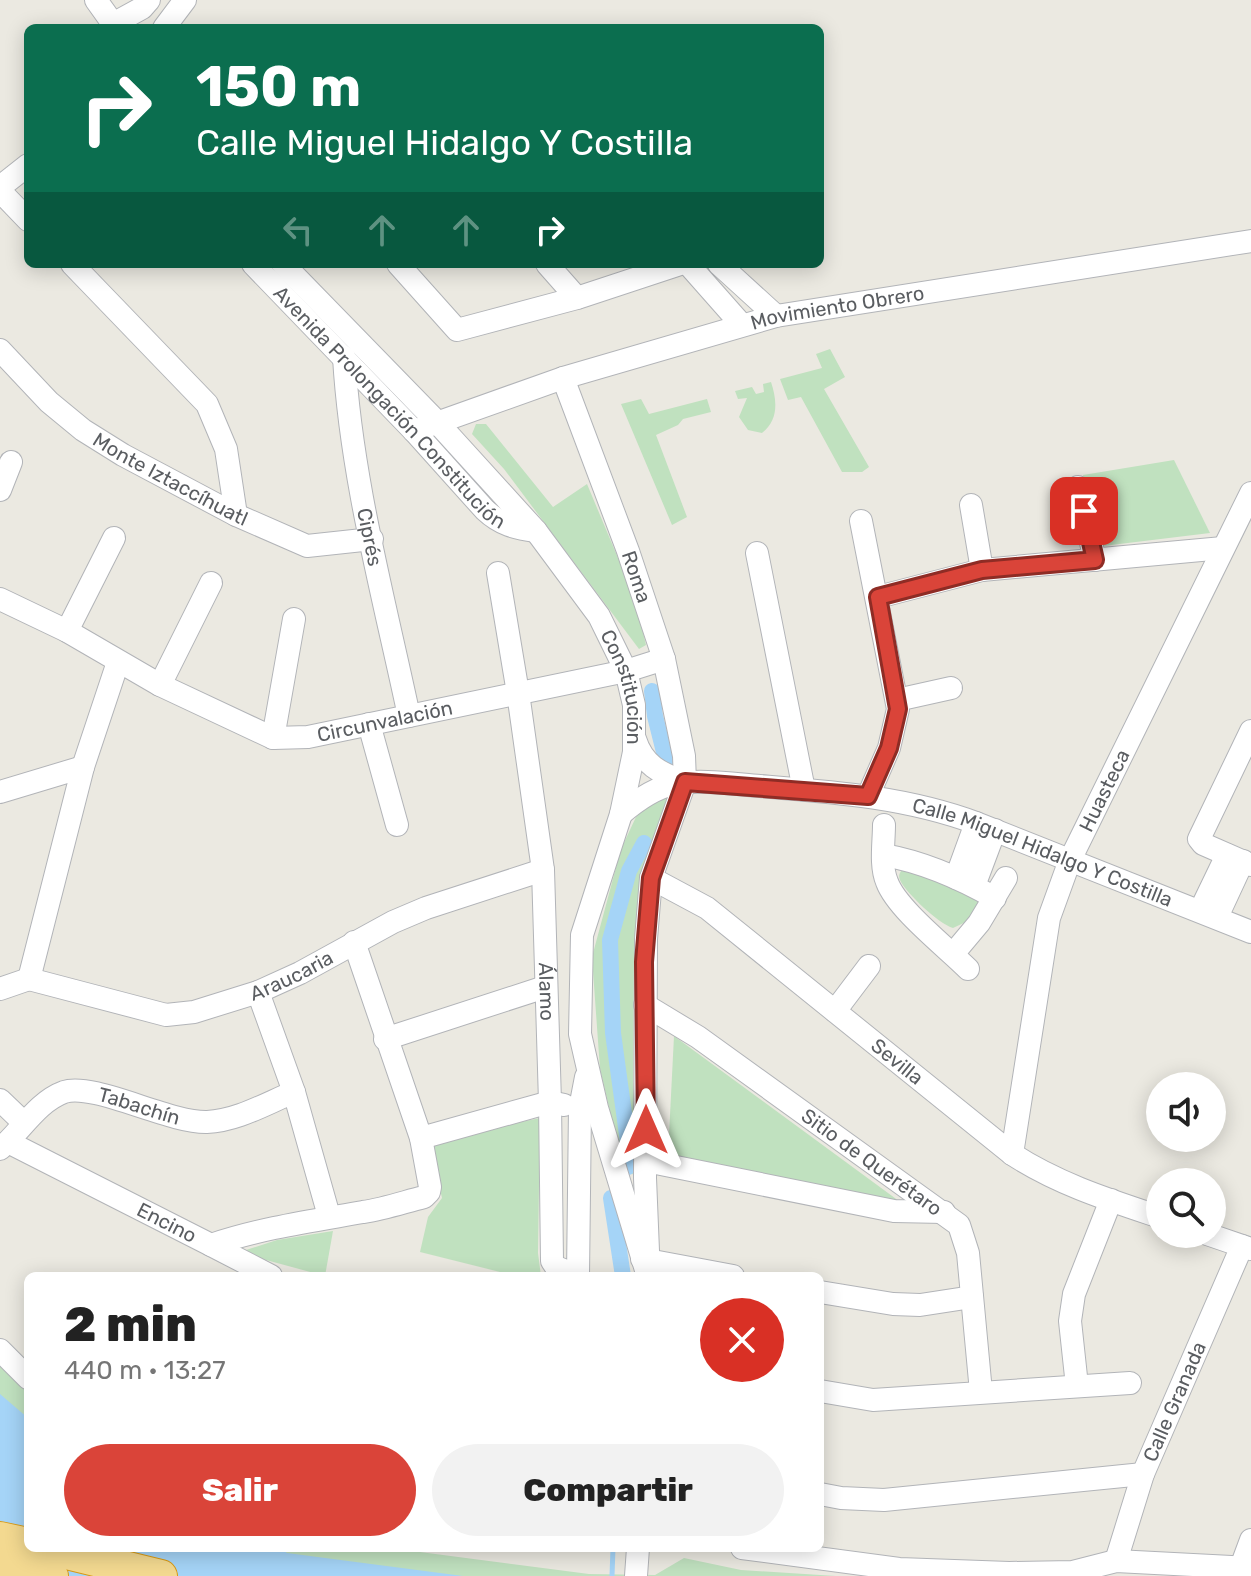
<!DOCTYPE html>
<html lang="es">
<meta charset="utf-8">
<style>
:root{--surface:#fff;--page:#f2f2f2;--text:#222;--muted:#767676;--accent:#da4439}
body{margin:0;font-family:Rubik,sans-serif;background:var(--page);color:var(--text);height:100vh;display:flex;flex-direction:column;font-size:30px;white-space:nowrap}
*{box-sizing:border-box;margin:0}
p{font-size:26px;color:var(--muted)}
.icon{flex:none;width:44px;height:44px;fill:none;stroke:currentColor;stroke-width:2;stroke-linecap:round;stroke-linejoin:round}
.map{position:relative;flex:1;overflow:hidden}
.drawer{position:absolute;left:24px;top:1272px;width:800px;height:280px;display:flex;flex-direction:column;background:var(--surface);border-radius:12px;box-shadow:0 4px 20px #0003}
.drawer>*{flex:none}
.top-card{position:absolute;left:24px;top:24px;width:800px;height:244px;border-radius:12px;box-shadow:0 4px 20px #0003;background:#0b6e4f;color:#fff;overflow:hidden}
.tools{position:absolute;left:1146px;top:1072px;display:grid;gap:16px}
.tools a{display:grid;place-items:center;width:80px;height:80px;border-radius:50%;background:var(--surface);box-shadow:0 4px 20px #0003;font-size:40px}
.pin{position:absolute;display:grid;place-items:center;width:68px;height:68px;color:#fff;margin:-34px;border-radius:16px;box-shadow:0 4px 12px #0006}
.me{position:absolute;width:88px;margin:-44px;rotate:0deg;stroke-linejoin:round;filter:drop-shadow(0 0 6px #0008)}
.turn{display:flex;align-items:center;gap:28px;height:168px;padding:0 40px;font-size:36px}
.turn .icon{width:104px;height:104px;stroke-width:2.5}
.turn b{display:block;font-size:56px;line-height:68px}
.lanes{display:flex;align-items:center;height:76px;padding:0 40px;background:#0003;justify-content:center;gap:40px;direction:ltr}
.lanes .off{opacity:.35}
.round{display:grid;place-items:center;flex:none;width:84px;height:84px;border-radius:42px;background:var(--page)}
.summary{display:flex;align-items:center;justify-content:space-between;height:136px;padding:0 40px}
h1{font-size:48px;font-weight:800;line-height:60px}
.primary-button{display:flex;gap:16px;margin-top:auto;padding:16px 40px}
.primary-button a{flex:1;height:92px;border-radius:48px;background:var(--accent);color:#fff;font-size:32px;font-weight:800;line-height:92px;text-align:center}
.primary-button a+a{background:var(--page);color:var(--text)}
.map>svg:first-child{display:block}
</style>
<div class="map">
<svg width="1251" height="1576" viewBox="0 0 1251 1576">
<rect width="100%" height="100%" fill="#ebe9e1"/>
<g fill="#c0e1bf">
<polygon points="830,349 845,377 824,389 869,467 862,472 842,472 801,397 788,400 780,379 822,368 816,354"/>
<path d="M771 382C777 400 779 420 762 433L748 430 739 417 747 398 738 399 735 391 752 387 756 394 764 392 763 384Z"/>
<polygon points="641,399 649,414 707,399 711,412 683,419 678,425 656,435 687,517 672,525 621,404"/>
<polygon points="476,424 486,424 553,507 587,484 636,601 646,645 639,649 504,469 472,434"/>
<polygon points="1174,460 1210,533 1103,546 1083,475"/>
<polygon points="658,796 674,798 634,939 633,1082 638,1166 635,1176 623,1167 600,1069 592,957 621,849 636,817"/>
<path d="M903 868 977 897 981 904 970 920 953 928C939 924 906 893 900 880 898 874 900 873 903 868Z"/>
<polygon points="674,1036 903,1204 668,1155"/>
<polygon points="540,1118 538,1253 541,1276 516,1276 420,1252 428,1217 442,1198 429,1141"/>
<polygon points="333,1231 325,1276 255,1257 246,1250 277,1240"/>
<polygon points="0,1358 28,1391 28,1548 410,1548 420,1552 589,1574 655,1575 684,1558 741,1570 836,1576 38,1576 0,1564"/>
</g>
<polygon fill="#a5d4f7" points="0,1394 28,1418 28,1548 280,1548 287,1553 463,1576 37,1576 0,1568"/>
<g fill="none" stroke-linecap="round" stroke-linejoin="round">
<polyline stroke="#a5d4f7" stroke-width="5" points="612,1576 613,1548"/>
<g stroke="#a5d4f7" stroke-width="16">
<polyline points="652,691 655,716 667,764"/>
<polyline points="628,1167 628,1142 613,1033 610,940 629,871 644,843"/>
<polyline points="611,1198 623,1276"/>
</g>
<defs>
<g id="minor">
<polyline points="96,0 116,28"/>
<polyline points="113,24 142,8 149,0"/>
<polyline points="164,28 185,0"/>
<polyline points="0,187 28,165"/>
<polyline points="0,191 28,220"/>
<polyline points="72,264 207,404 226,449 236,515"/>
<path id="s1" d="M253 264 414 431 485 510C501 525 515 528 536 531"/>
<path id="s2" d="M283 264 436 421 536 531 599 616 626 671 634 705V752L621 814 582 935 580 1034 597 1108 646 1270"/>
<polyline points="398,264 457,330 577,298 680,264"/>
<polyline points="547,264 577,298"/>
<polyline points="688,264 741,324"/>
<polyline points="719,264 776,316"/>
<path id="s3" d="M0 350 49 402 83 430 123 455 236 515 307 546 372 539"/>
<path id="s4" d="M344 357C351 478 384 598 409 716"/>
<path id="s5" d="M563 378 628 551 664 659 684 756 685 782 651 878 646 939 645 1178 648 1251"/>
<path id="s6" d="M414 431 563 378 776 316 1251 241"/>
<polyline points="1078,487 1095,560"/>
<polyline points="0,490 11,462"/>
<polyline points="971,505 982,570"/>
<polyline points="861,521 898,709 889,748 868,796"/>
<polyline points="757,553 804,790"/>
<path id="s7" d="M498 573 518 693 543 870 550 1102 552 1261 556 1267 578 1276"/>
<polyline points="878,597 982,570 1223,548"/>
<path id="s8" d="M0 599 67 631 160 685 273 738 308 737 626 671 664 659"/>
<polyline points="67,631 114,538"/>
<polyline points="160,685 211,583"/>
<polyline points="897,700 951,688"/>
<polyline points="369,724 397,825"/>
<polyline points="1251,731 1199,839 1203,844 1251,865"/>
<polyline points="273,738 294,619"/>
<path d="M635 739C643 765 660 773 684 782"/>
<polyline points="0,792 83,767"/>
<path id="s9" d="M621 814C636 801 654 788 674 784 700 779 733 784 760 786 834 792 906 797 976 823L1251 932"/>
<path d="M884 825C884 842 880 866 887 882 897 909 946 947 968 969"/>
<path d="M884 855C923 862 960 878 995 898"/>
<path id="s10" d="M651 878 707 908 1012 1154C1058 1184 1109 1200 1160 1217"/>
<polyline points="956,878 976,823"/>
<polyline points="974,886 995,830"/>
<polyline points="1200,911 1227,855"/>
<polyline points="1217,917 1243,861"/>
<polyline points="953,954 979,923 1006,878"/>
<path id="s11" d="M29 979 166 1015 194 1012 258 992 300 973 393 922 426 908 543 870"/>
<polyline points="29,979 83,767 118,662"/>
<polyline points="0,989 29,979"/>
<polyline points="258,992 294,1092 329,1216"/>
<path id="s12" d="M645 1005 698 1037 959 1225 968 1253 981 1392"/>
<polyline points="835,1011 869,966"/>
<polyline points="385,1039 545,987"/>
<polyline points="0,1100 24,1123"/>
<polyline points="421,1138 550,1102 564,1105"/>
<path id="s13" d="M8 1142 211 1245C261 1228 312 1221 363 1212 384 1209 404 1202 424 1197L429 1192 430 1187 421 1138 354 942"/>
<path id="s14" d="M0 1149C21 1131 37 1102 64 1092 93 1082 169 1123 207 1122 237 1121 267 1103 294 1092"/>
<path id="s15" d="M1012 1154 1049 918 1070 860 1251 493"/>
<polyline points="646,1161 894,1211 944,1212"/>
<polyline points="1207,1234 1251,1249"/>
<polyline points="211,1245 271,1276"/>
<polyline points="642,1259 733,1276"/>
<polyline points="578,1276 580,1108 586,1077"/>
<polyline points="820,1292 893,1304 920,1305 972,1297"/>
<polyline points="0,1350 28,1378"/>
<polyline points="1077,1386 1070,1321 1074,1294 1111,1200"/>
<polyline points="820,1391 873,1400 1130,1383"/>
<polyline points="820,1494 841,1498 884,1500 1143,1474"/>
<polyline points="742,1548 899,1569 1009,1573 1073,1572 1116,1561 1251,1568"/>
<path id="s16" d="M1116 1561 1143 1474 1242 1246"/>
<polyline points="1241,1567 1251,1540"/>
<polyline points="636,1576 638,1548"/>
</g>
<g id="highway">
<polyline points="0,1538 28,1544"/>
<polyline points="46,1548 161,1576"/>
<polyline points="0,1564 52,1576"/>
</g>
</defs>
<use href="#minor" stroke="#b2b4b8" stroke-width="24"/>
<use href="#highway" stroke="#da9a13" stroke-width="34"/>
<use href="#minor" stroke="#fff" stroke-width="22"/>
<use href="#highway" stroke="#f3d990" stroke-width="32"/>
</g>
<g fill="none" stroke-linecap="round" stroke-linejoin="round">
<defs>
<polyline id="route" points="646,1130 644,962 651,878 685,782 868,796 889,748 898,709 878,597 982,570 1095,560 1084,511"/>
</defs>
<use href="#route" stroke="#8e2c25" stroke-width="20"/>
<use href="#route" stroke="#da4439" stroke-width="14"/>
</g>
<g text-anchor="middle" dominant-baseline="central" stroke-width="8" stroke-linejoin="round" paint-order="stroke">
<g font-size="20" fill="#5a5d61" stroke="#fff">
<text stroke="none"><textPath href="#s6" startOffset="442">Movimiento Obrero</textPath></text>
<text stroke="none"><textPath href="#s1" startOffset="198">Avenida Prolongación Constitución</textPath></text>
<text stroke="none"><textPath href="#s3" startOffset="216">Monte Iztaccíhuatl</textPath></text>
<text stroke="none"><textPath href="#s4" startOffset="182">Ciprés</textPath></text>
<text stroke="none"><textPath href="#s5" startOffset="212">Roma</textPath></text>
<text stroke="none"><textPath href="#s2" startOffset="550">Constitución</textPath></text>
<text stroke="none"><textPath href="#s8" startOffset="420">Circunvalación</textPath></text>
<text stroke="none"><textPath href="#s15" startOffset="378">Huasteca</textPath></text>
<text stroke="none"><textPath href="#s9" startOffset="440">Calle Miguel Hidalgo Y Costilla</textPath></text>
<text stroke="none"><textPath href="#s11" startOffset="274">Araucaria</textPath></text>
<text stroke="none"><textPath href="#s7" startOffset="422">Álamo</textPath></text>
<text stroke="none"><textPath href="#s10" startOffset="308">Sevilla</textPath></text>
<text stroke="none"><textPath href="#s14" startOffset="164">Tabachín</textPath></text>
<text stroke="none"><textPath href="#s12" startOffset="276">Sitio de Querétaro</textPath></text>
<text stroke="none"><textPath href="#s13" startOffset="178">Encino</textPath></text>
<text stroke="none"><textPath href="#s16" startOffset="170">Calle Granada</textPath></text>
</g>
</g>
</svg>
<div class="tools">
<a><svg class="icon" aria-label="sound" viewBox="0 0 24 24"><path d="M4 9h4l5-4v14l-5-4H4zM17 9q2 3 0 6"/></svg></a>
<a><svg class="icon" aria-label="search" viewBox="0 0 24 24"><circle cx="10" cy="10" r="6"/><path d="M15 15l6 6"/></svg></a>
</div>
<div class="pin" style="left:1084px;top:511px;background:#d93025"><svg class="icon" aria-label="arrive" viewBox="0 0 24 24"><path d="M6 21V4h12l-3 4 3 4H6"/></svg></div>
<svg class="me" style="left:646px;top:1130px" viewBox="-20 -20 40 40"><path d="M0-17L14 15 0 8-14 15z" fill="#da4439" stroke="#fff" stroke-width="4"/></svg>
<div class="top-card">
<div class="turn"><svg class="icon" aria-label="right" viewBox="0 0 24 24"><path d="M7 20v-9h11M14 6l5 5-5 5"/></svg><div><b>150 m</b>Calle Miguel Hidalgo Y Costilla</div></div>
<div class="lanes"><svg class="icon off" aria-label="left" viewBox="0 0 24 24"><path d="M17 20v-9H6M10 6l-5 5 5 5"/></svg><svg class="icon off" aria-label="ahead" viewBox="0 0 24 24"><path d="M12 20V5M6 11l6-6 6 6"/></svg><svg class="icon off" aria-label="ahead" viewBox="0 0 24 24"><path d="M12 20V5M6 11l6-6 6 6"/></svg><svg class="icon" aria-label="right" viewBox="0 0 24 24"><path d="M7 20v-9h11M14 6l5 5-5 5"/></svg></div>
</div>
<section class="drawer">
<div class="summary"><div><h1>2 min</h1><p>440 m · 13:27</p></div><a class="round" style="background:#d93025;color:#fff"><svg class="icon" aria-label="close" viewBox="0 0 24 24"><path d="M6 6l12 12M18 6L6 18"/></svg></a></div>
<div class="primary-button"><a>Salir</a><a>Compartir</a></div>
</section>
</div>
